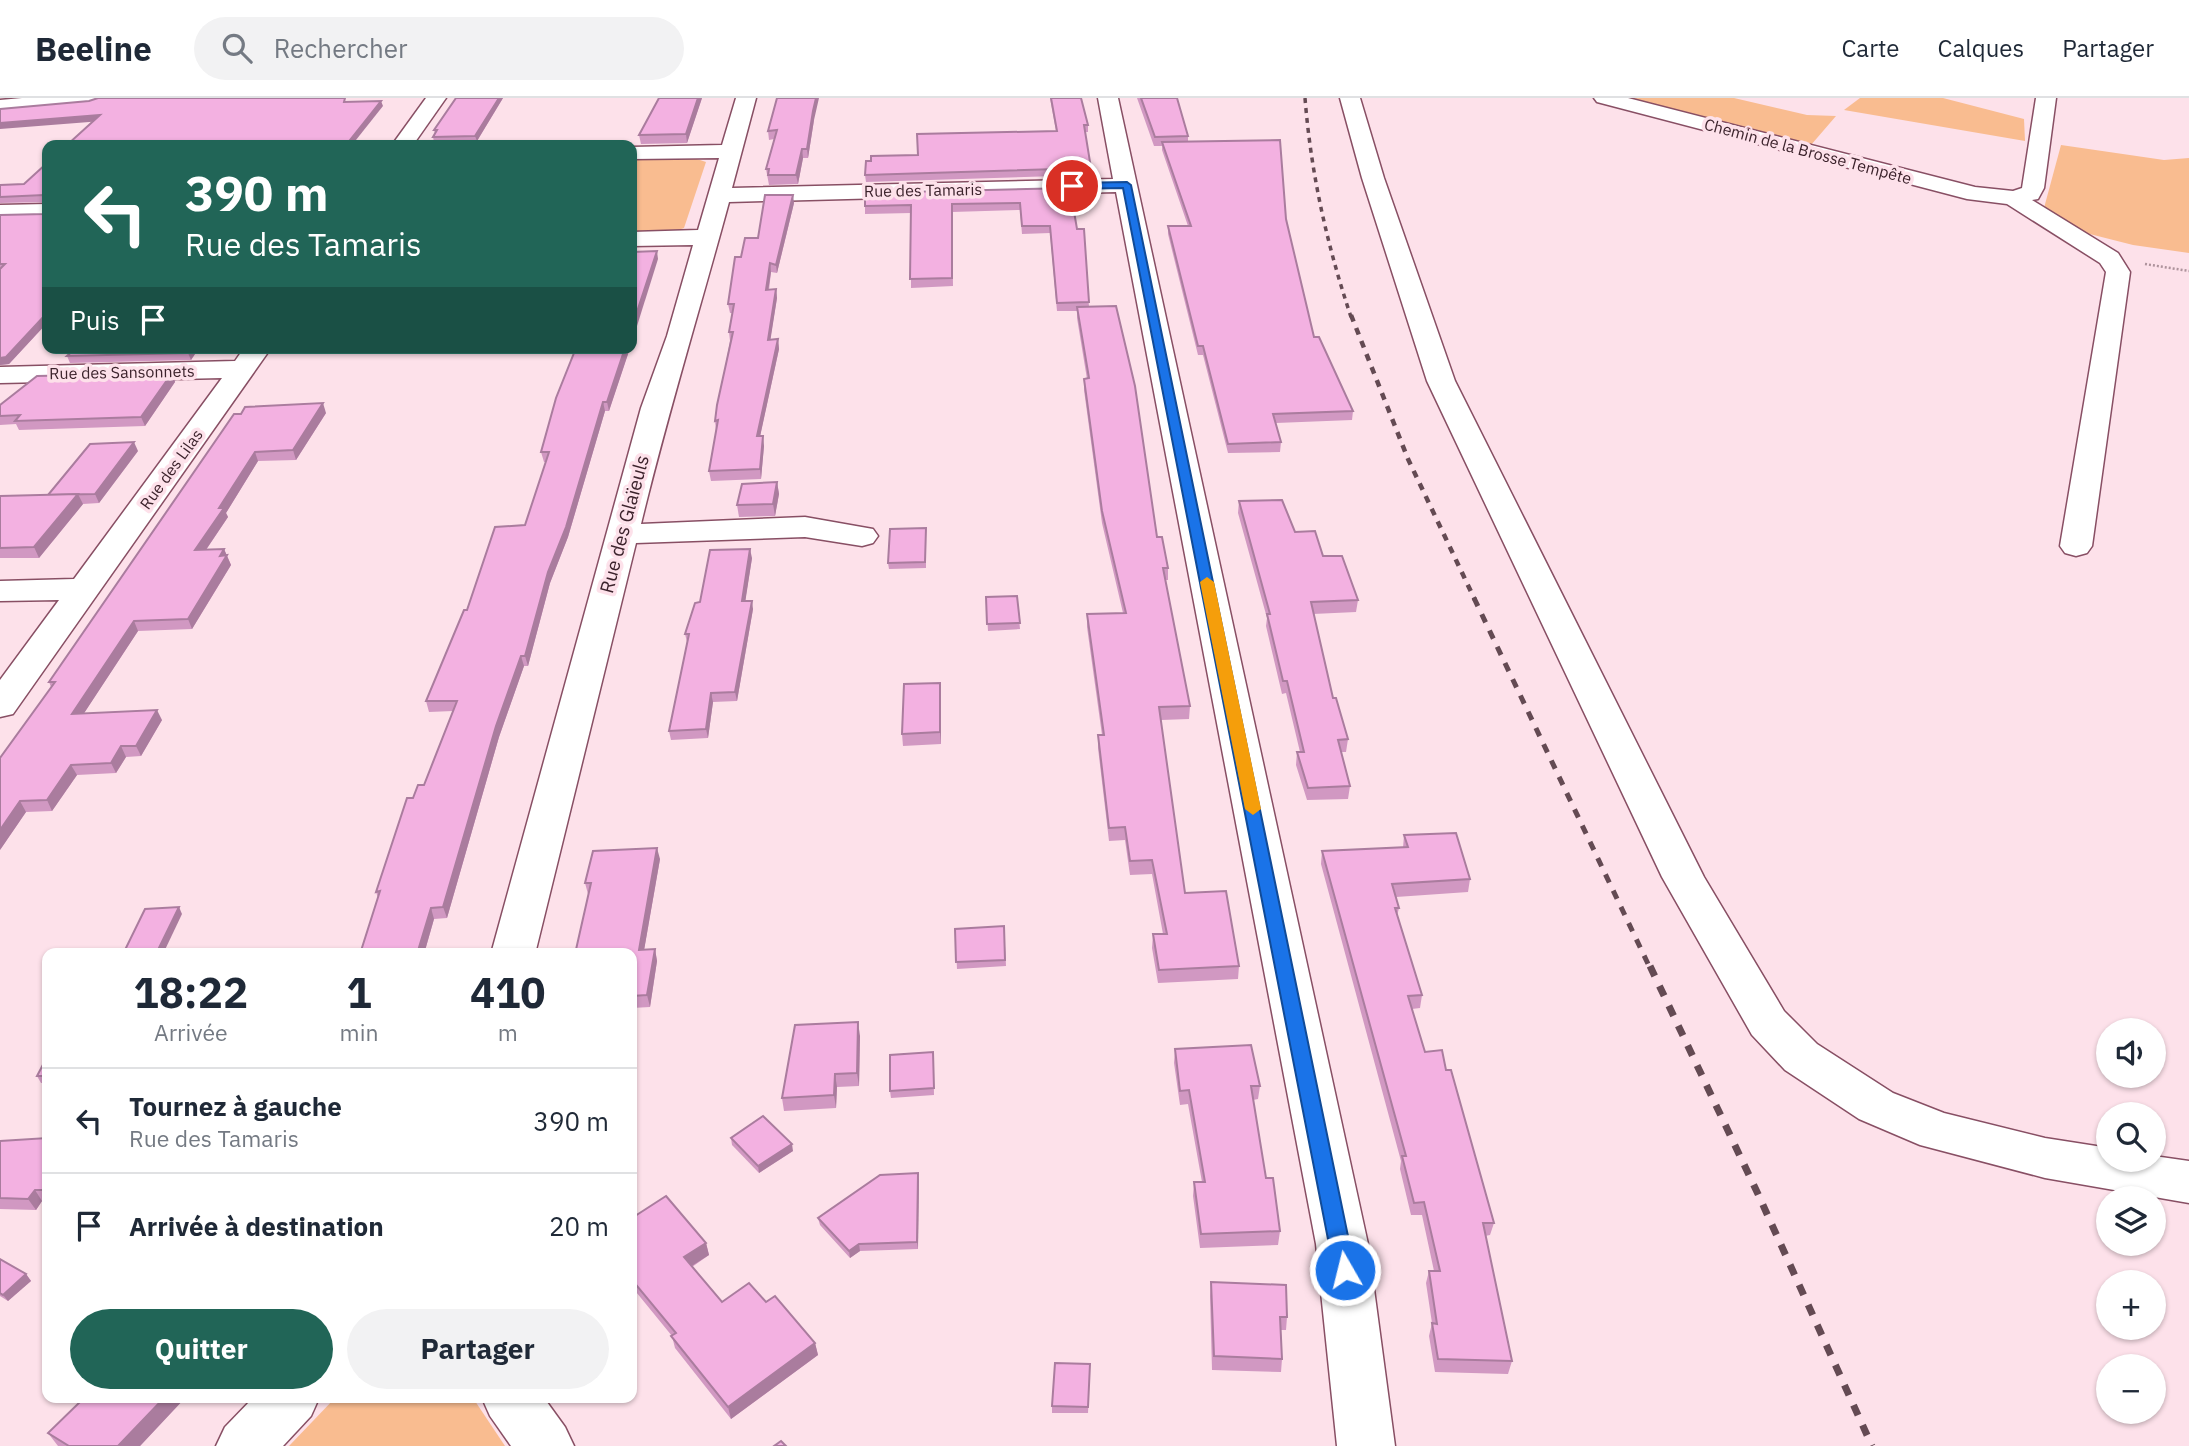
<!DOCTYPE html>
<html lang="fr">
<meta charset="utf-8">
<style>
:root{--surface:#fff;--page:#f2f2f3;--text:#1f2937;--muted:#747a83;--line:#e0e1e3;--accent:#216557}
body{margin:0;font-family:"IBM Plex Sans",sans-serif;background:var(--page);color:var(--text);height:100vh;display:flex;flex-direction:column;font-size:26px;white-space:nowrap}
*{box-sizing:border-box;margin:0}
p{font-size:23px;color:var(--muted)}
.icon{flex:none;width:38px;height:38px;fill:none;stroke:currentColor;stroke-width:2;stroke-linecap:round;stroke-linejoin:round}
.map{position:relative;flex:1;overflow:hidden}
.side{position:absolute;left:42px;top:850px;width:595px;height:455px;display:flex;flex-direction:column;background:var(--surface);border-radius:14px;box-shadow:0 2px 5px #0004}
.side>*{flex:none}
.hud{position:absolute;left:42px;top:42px;width:595px;height:214px;border-radius:14px;box-shadow:0 2px 5px #0004;background:#216557;color:#fff;overflow:hidden}
.tools{position:absolute;left:2096px;top:920px;display:grid;gap:14px}
.tools a{display:grid;place-items:center;width:70px;height:70px;border-radius:50%;background:var(--surface);box-shadow:0 2px 5px #0004;font-size:35px}
.pin{position:absolute;display:grid;place-items:center;width:60px;height:60px;color:#fff;margin:-30px;border:4px solid #fff;border-radius:50%;box-shadow:0 2px 7px #0007}
.me{position:absolute;width:77px;margin:-38px;rotate:352deg;stroke-linejoin:round;filter:drop-shadow(0 0 5px #0008)}
.turn{display:flex;align-items:center;gap:24px;height:147px;padding:0 28px;font-size:32px}
.turn .icon{width:91px;height:91px;stroke-width:2.5}
.turn b{display:block;font-size:49px;line-height:60px}
.then{display:flex;align-items:center;height:66px;padding:0 28px;background:#0003;gap:14px;font-size:26px}
.eta{display:flex;justify-content:space-evenly;align-items:center;height:119px;text-align:center}
.eta b{font-size:42px;font-weight:700;line-height:49px}
.primary-button{display:flex;gap:14px;margin-top:auto;padding:14px 28px}
.primary-button a{flex:1;height:80px;border-radius:42px;background:var(--accent);color:#fff;font-size:28px;font-weight:700;line-height:80px;text-align:center}
.primary-button a+a{background:var(--page);color:var(--text)}
ul{padding:0;list-style:none}
li{display:flex;align-items:center;gap:21px;height:105px;padding:0 28px;border-top:2px solid var(--line)}
li div{flex:1}
li b{display:block;font-size:26px}
li em{font-style:normal}
header{display:flex;align-items:center;gap:42px;box-sizing:border-box;height:98px;padding:0 35px;background:var(--surface);border-bottom:2px solid var(--line)}
header strong{font-size:33px}
nav{display:flex;gap:38px;margin-inline-start:auto;font-size:24px}
.search{width:490px;height:63px;background:var(--page);display:flex;align-items:center;gap:18px;box-sizing:border-box;padding:0 24px;border-radius:38px;color:var(--muted);font-size:26px}
.map>svg:first-child{display:block}
</style>
<header>
<strong>Beeline</strong>
<div class="search"><svg class="icon" aria-label="search" viewBox="0 0 24 24"><circle cx="10" cy="10" r="6"/><path d="M15 15l6 6"/></svg>Rechercher</div>
<nav><a>Carte</a><a>Calques</a><a>Partager</a></nav>
</header>
<div class="map">
<svg width="2189" height="1348" viewBox="0 0 2189 1348">
<rect width="100%" height="100%" fill="#fde1ea"/>
<g fill="#f9bc90">
<polygon points="1631,0 1734,0 1807,17 1836,18 1811,47"/>
<polygon points="1860,0 1943,0 2024,21 2025,43 1844,12"/>
<polygon points="2061,47 2164,62 2189,60 2189,155 2133,147 2070,131 2044,110"/>
<polygon points="691,59 706,64 684,130 673,134 632,135 632,61"/>
<polygon points="335,1300 473,1300 505,1348 289,1348"/>
</g>
<g fill="none" stroke-linecap="round" stroke-linejoin="round">
<defs>
<g id="minor">
<polygon points="22,0 101,0 98,4 91,6 0,14 0,2"/>
<polygon points="426,0 446,0 413,47 392,47"/>
<path d="M736 0H756L732 90 1113 81 1098 0H1118L1368 1146 1395 1348H1337L1316 1146 1116 94 729 104C700 211 667 318 641 426L805 419 873 431 878 438 873 445 862 448 805 439 636 445 535 856H491L641 310 667 238 693 147 632 148V134L698 132 719 60 632 61V49L722 47Z"/>
<polygon points="1340,0 1360,0 1384,80 1455,283 1704,779 1784,913 1817,946 1893,995 1944,1015 2045,1040 2109,1050 2109,1062 2154,1062 2154,1058 2189,1063 2189,1105 2045,1080 1920,1047 1859,1021 1785,972 1752,937 1662,779 1427,283 1362,80"/>
<polygon points="1594,0 1628,0 1975,89 2013,93 2022,90 2036,0 2056,0 2044,90 2038,101 2032,102 2118,155 2130,174 2092,448 2087,455 2076,458 2065,455 2060,448 2106,174 2100,165 2007,106 1967,101 1597,4"/>
<polygon points="47,106 47,120 0,121 0,107"/>
<polygon points="244,250 271,250 13,616 0,619 0,582 59,502 0,503 0,483 74,481 222,280 0,285 0,269 235,263"/>
<polygon points="253,1300 319,1300 311,1318 283,1348 216,1348 225,1329"/>
<polygon points="482,1300 544,1300 565,1329 574,1348 511,1348 490,1318"/>
</g>
</defs>
<use href="#minor" stroke="#884f64" stroke-width="3"/>
<polyline stroke="#ae939c" stroke-width="2.5" stroke-dasharray="2 2" stroke-linecap="butt" points="2145,166 2189,173"/>
<use href="#minor" fill="#fff" fill-rule="evenodd"/>
<path stroke="#644a53" stroke-width="3.5" stroke-dasharray="5 5" stroke-linecap="butt" d="M1305 0C1311 76 1327 147 1351 219"/>
<polyline stroke="#644a53" stroke-width="4.5" stroke-dasharray="7 7" stroke-linecap="butt" points="1351,217 1408,361 1475,502"/>
<polyline stroke="#644a53" stroke-width="5" stroke-dasharray="9 9" stroke-linecap="butt" points="1474,500 1650,870"/>
<polyline stroke="#644a53" stroke-width="7" stroke-dasharray="11 11" stroke-linecap="butt" points="1650,868 1758,1096 1872,1348"/>
</g>
<g fill="#d198c2">
<polygon points="456,0 503,0 477,43 434,44 433,39 435,36 434,32"/>
<polygon points="702,0 687,45 641,46 639,37"/>
<polygon points="1050,0 1081,0 1088,27 1088,34 1085,34 1091,70 1091,77 866,84 865,77 918,57 1056,33"/>
<polygon points="1137,0 1177,0 1188,38 1188,44 1286,121 1314,239 1353,313 1352,322 1276,325 1281,344 1280,354 1228,355 1203,257 1198,257 1168,136 1168,128 1188,128 1162,52 1162,48 1154,48"/>
<polygon points="814,22 808,60 803,60 798,86 769,87 766,71 774,41 769,42 768,33"/>
<polygon points="47,65 47,225 9,266 0,267 0,117 45,116 47,114 47,104 0,105 0,87 24,86"/>
<polygon points="1070,90 1077,131 1084,131 1089,209 1157,439 1168,470 1168,482 1165,482 1190,608 1189,621 1161,622 1185,795 1239,868 1238,881 1158,885 1152,850 1153,836 1163,836 1152,776 1130,777 1125,742 1109,743 1098,650 1098,637 1102,637 1087,529 1087,516 1123,515 1102,425 1084,292 1084,281 1087,281 1077,220 1077,213 1057,213 1050,135 1022,136 1020,112 952,114 953,188 911,190 911,115 865,116 865,108"/>
<polygon points="794,105 777,175 771,174 769,192 776,191 777,200 770,242 778,241 779,251 760,338 764,348 761,381 711,383 709,373 716,332 715,323 730,243 729,234 732,215 730,215 728,206 741,159 758,140"/>
<polygon points="76,250 199,250 191,262 70,265 67,258"/>
<polygon points="289,250 332,250 331,252 290,253"/>
<polygon points="574,250 630,250 609,313 605,313 568,439 550,485 528,568 524,568 499,639 447,820 434,821 424,856 360,856 378,800 376,794 413,700 424,687 453,613 429,614 426,603 467,512 525,427 546,364 544,364 541,354 574,254"/>
<polygon points="172,275 175,284 145,328 19,332 16,326 0,327 0,307"/>
<polygon points="326,315 296,362 258,363 226,415 228,419 206,452 224,451 231,467 192,531 138,533 84,615 162,622 141,658 126,659 116,675 77,677 52,713 26,714 0,752 51,589 49,584 234,316"/>
<polygon points="138,353 99,405 83,406 39,460 0,460 0,398 48,397"/>
<polygon points="777,384 779,396 775,418 739,419 737,407"/>
<polygon points="1239,403 1295,434 1323,458 1358,502 1356,514 1313,516 1333,600 1348,641 1346,654 1341,654 1350,688 1348,701 1307,702 1296,667 1297,654 1300,654 1286,595 1282,596 1266,528 1267,520 1238,415"/>
<polygon points="926,436 926,470 889,471 888,465"/>
<polygon points="752,460 745,503 753,511 737,603 713,604 708,640 671,642 669,633 687,544 685,536 700,504"/>
<polygon points="1017,498 1020,531 988,533 986,499"/>
<polygon points="941,596 941,646 903,648 902,636"/>
<polygon points="1404,737 1470,781 1468,794 1396,799 1399,810 1397,818 1422,897 1420,910 1412,911 1425,954 1446,972 1494,1125 1490,1137 1485,1138 1512,1263 1508,1276 1435,1274 1429,1238 1432,1225 1426,1185 1429,1173 1434,1173 1422,1117 1411,1117 1400,1071 1401,1063 1321,766 1322,753 1403,750"/>
<polygon points="660,761 644,852 655,851 657,863 650,909 632,910 632,856 588,796 585,785"/>
<polygon points="1004,828 1006,868 957,871 955,831"/>
<polygon points="860,938 859,988 837,989 836,1010 784,1013 782,1000"/>
<polygon points="1175,951 1260,988 1258,1001 1253,1002 1266,1080 1280,1133 1278,1147 1200,1150 1193,1098 1194,1084 1202,1084 1188,1006 1180,1007 1174,965"/>
<polygon points="933,954 934,997 891,1000 890,993"/>
<polygon points="47,959 47,985 41,985 37,978"/>
<polygon points="47,1040 47,1103 42,1103 36,1112 0,1111 0,1043"/>
<polygon points="731,1040 793,1053 759,1075 732,1047"/>
<polygon points="918,1075 918,1151 860,1153 850,1160 820,1127 818,1120"/>
<polygon points="632,1120 706,1145 709,1157 692,1169 722,1204 766,1204 815,1245 818,1257 731,1321 675,1250 672,1238 632,1189"/>
<polygon points="0,1161 26,1176 31,1183 8,1203 0,1198"/>
<polygon points="1211,1184 1287,1219 1286,1232 1281,1232 1282,1261 1281,1274 1212,1272 1210,1198"/>
<polygon points="1090,1266 1088,1315 1052,1315 1052,1308"/>
<polygon points="185,1300 140,1348 58,1348 48,1335"/>
</g>
<g fill="#aa7c9e">
<polygon points="499,0 503,0 477,43 475,38"/>
<polygon points="698,0 702,0 687,45 686,36"/>
<polygon points="816,0 819,0 814,22 808,60 807,51 813,13"/>
<polygon points="381,3 383,8 352,47 346,47"/>
<polygon points="100,17 102,23 0,31 0,25"/>
<polygon points="802,51 803,60 798,86 796,77"/>
<polygon points="793,97 794,105 777,175 776,167"/>
<polygon points="657,153 658,161 632,244 632,229"/>
<polygon points="770,165 771,174 767,200 766,192"/>
<polygon points="776,191 777,200 769,251 768,242"/>
<polygon points="47,215 47,225 9,266 0,267 0,260"/>
<polygon points="778,241 779,251 758,348 757,338"/>
<polygon points="192,250 199,250 191,262 188,255"/>
<polygon points="625,250 630,250 609,313 607,304"/>
<polygon points="172,275 175,284 145,328 141,319"/>
<polygon points="603,304 605,313 568,439 550,485 528,568 525,558 548,474"/>
<polygon points="323,305 326,315 296,362 293,352"/>
<polygon points="763,338 764,348 761,381 760,371"/>
<polygon points="134,344 138,353 99,405 95,396"/>
<polygon points="255,354 258,363 226,415 228,419 199,462 195,452 219,410"/>
<polygon points="777,384 779,396 775,418 773,406"/>
<polygon points="78,396 83,406 39,460 34,449"/>
<polygon points="224,451 231,467 192,531 188,521"/>
<polygon points="750,451 752,460 744,512 742,503"/>
<polygon points="752,503 753,511 737,603 735,594"/>
<polygon points="134,523 138,533 77,626 72,616"/>
<polygon points="521,558 524,568 499,639 447,820 443,809 496,628"/>
<polygon points="940,585 941,596 941,646 940,634"/>
<polygon points="711,595 713,604 708,640 706,631"/>
<polygon points="157,612 162,622 141,658 136,648"/>
<polygon points="121,648 126,659 116,675 111,665"/>
<polygon points="71,667 77,677 52,713 47,702"/>
<polygon points="20,703 26,714 0,752 0,732"/>
<polygon points="657,750 660,761 642,864 639,852"/>
<polygon points="179,809 182,816 163,856 156,856"/>
<polygon points="431,810 434,821 424,856 417,856"/>
<polygon points="655,851 657,863 650,909 647,897"/>
<polygon points="858,924 860,938 859,988 857,975"/>
<polygon points="835,976 837,989 836,1010 834,997"/>
<polygon points="792,1046 793,1053 759,1075 758,1068"/>
<polygon points="918,1075 919,1082 918,1151 917,1144"/>
<polygon points="35,1092 42,1103 36,1112 28,1101"/>
<polygon points="706,1145 709,1157 687,1171 684,1159"/>
<polygon points="859,1146 860,1153 850,1160 849,1153"/>
<polygon points="26,1176 31,1183 8,1203 3,1197"/>
<polygon points="815,1245 818,1257 731,1321 728,1309"/>
<polygon points="164,1300 185,1300 140,1348 118,1348"/>
</g>
<g fill="#f3b1e1" stroke="#aa7c9e" stroke-width="2">
<polygon points="98,0 345,0 344,4 381,3 346,47 67,47 100,17 0,25 0,11 89,3"/>
<polygon points="456,0 499,0 475,38 433,39 437,32 434,32"/>
<polygon points="659,0 698,0 686,36 639,37"/>
<polygon points="777,0 816,0 813,13 807,51 802,51 796,77 768,77 769,71 766,71 777,32 768,33"/>
<polygon points="1051,0 1081,0 1088,27 1084,27 1091,70 865,77 866,63 871,63 871,58 918,57 917,36 1057,33"/>
<polygon points="1141,0 1177,0 1188,38 1155,39"/>
<polygon points="1280,42 1286,121 1314,239 1319,239 1353,313 1273,316 1281,344 1228,346 1203,248 1198,248 1168,128 1191,128 1162,44"/>
<polygon points="47,65 47,215 6,259 0,260 0,171 5,166 0,166 0,117 45,116 47,114 47,100 44,97 0,99 0,87 24,86"/>
<polygon points="1070,90 1077,131 1084,131 1089,204 1057,205 1050,128 1022,128 1020,105 952,106 952,180 910,181 911,107 865,108 865,95"/>
<polygon points="765,97 793,97 776,167 770,165 766,192 776,191 768,242 778,241 757,338 763,338 760,371 709,373 718,322 715,323 717,307 733,234 729,234 734,206 728,206 735,159 741,159 745,140 758,140"/>
<polygon points="657,153 632,229 632,154"/>
<polygon points="1116,208 1135,288 1157,439 1162,439 1168,470 1163,470 1190,608 1159,609 1185,795 1226,793 1239,868 1159,872 1153,836 1167,836 1152,762 1130,763 1125,729 1109,730 1098,637 1104,637 1087,516 1126,515 1102,413 1084,281 1089,280 1077,209"/>
<polygon points="76,250 192,250 188,255 67,258"/>
<polygon points="576,250 625,250 607,304 603,304 566,429 548,474 525,558 521,558 496,628 443,809 431,810 417,856 360,856 380,793 376,794 407,700 413,700 418,687 424,687 457,603 426,603 464,512 467,512 495,429 525,427 549,354 541,354 556,300"/>
<polygon points="172,275 141,319 15,323 20,317 0,318 0,307 37,278"/>
<polygon points="323,305 293,352 255,354 219,410 224,410 195,452 224,451 220,458 227,457 188,521 134,523 72,616 157,612 136,648 121,648 111,665 71,667 47,702 20,703 0,732 0,660 55,584 49,584 234,316 241,316 245,309"/>
<polygon points="134,344 95,396 48,397 90,346"/>
<polygon points="777,384 773,406 737,407 742,386"/>
<polygon points="78,396 34,449 0,450 0,398"/>
<polygon points="1282,402 1295,434 1315,433 1323,458 1342,458 1358,502 1311,504 1333,600 1336,600 1348,641 1338,642 1350,688 1308,690 1297,654 1304,654 1287,583 1283,583 1267,516 1270,516 1239,403"/>
<polygon points="926,430 925,464 888,465 890,431"/>
<polygon points="750,451 742,503 752,503 735,594 711,595 706,631 669,633 689,536 685,536 695,505 700,504 710,452"/>
<polygon points="1017,498 1020,525 987,526 986,499"/>
<polygon points="940,585 940,634 902,636 904,586"/>
<polygon points="1456,735 1470,781 1392,786 1399,810 1395,810 1422,897 1408,898 1425,954 1442,952 1446,972 1451,972 1494,1125 1483,1125 1512,1263 1438,1261 1432,1225 1437,1226 1429,1173 1440,1173 1424,1104 1414,1105 1402,1058 1406,1058 1322,753 1408,749 1404,737"/>
<polygon points="657,750 639,852 655,851 647,897 632,898 632,856 575,856 591,785 585,785 593,753"/>
<polygon points="179,809 156,856 123,856 145,811"/>
<polygon points="1004,828 1005,862 956,864 955,831"/>
<polygon points="858,924 857,975 835,976 834,997 782,1000 795,927"/>
<polygon points="1251,947 1260,988 1251,988 1266,1080 1273,1080 1280,1133 1201,1136 1194,1084 1205,1084 1189,992 1180,993 1175,951"/>
<polygon points="933,954 934,990 890,993 890,957"/>
<polygon points="47,959 47,978 37,978"/>
<polygon points="763,1018 792,1046 758,1068 731,1040"/>
<polygon points="47,1040 47,1088 44,1092 35,1092 28,1101 0,1100 0,1043"/>
<polygon points="918,1075 917,1144 859,1146 849,1153 818,1120 880,1077"/>
<polygon points="666,1098 706,1145 684,1159 722,1204 749,1185 766,1204 775,1198 815,1245 728,1309 671,1238 676,1235 632,1182 632,1169 635,1166 632,1162 632,1120"/>
<polygon points="0,1161 26,1176 3,1197 0,1195"/>
<polygon points="1211,1184 1286,1187 1287,1219 1280,1219 1282,1261 1214,1258"/>
<polygon points="1055,1265 1090,1266 1088,1309 1052,1308"/>
<polygon points="84,1300 164,1300 118,1348 69,1348 48,1335"/>
<polygon points="781,1343 786,1348 774,1348"/>
</g>
<polygon fill="#1a73e8" stroke="#114b97" stroke-width="2" points="1127,84 1131,87 1355,1172 1352,1178 1345,1181 1337,1178 1334,1172 1123,90 1072,91 1067,88 1072,85"/>
<polygon fill="#f59e0b" points="1207,479 1214,484 1261,711 1253,717 1245,711 1200,484"/>
<g text-anchor="middle" dominant-baseline="central" stroke-width="7" stroke-linejoin="round" paint-order="stroke">
<g font-size="16" fill="#3c232c" stroke="#fde1ea">
<text transform="translate(1808 53) rotate(15)">Chemin de la Brosse Tempête</text>
<text transform="translate(923 92) rotate(-1)">Rue des Tamaris</text>
<text transform="translate(122 274) rotate(-1)">Rue des Sansonnets</text>
<text transform="translate(171 371) rotate(-54)">Rue des Lilas</text>
</g>
<g font-size="19" fill="#3c232c" stroke="#fde1ea">
<text transform="translate(624 426) rotate(-75)">Rue des Glaïeuls</text>
</g>
</g>
</svg>
<div class="tools">
<a><svg class="icon" aria-label="sound" viewBox="0 0 24 24"><path d="M4 9h4l5-4v14l-5-4H4zM17 9q2 3 0 6"/></svg></a>
<a><svg class="icon" aria-label="search" viewBox="0 0 24 24"><circle cx="10" cy="10" r="6"/><path d="M15 15l6 6"/></svg></a>
<a><svg class="icon" aria-label="layers" viewBox="0 0 24 24"><path d="M12 4l9 5-9 5-9-5zM3 14l9 5 9-5"/></svg></a>
<a>+</a>
<a>−</a>
</div>
<div class="pin" style="left:1072px;top:88px;background:#d93025"><svg class="icon" aria-label="arrive" viewBox="0 0 24 24"><path d="M6 21V4h12l-3 4 3 4H6"/></svg></div>
<svg class="me" style="left:1345px;top:1172px" viewBox="-20 -20 40 40"><circle r="17" fill="#1a73e8" stroke="#fff" stroke-width="3"/><path d="M0-11L8 9 0 5-8 9z" fill="#fff"/></svg>
<div class="hud">
<div class="turn"><svg class="icon" aria-label="left" viewBox="0 0 24 24"><path d="M17 20v-9H6M10 6l-5 5 5 5"/></svg><div><b>390 m</b>Rue des Tamaris</div></div>
<div class="then">Puis<svg class="icon" aria-label="arrive" viewBox="0 0 24 24"><path d="M6 21V4h12l-3 4 3 4H6"/></svg></div>
</div>
<section class="side">
<div class="eta">
<div><b>18:22</b><p>Arrivée</p></div>
<div><b>1</b><p>min</p></div>
<div><b>410</b><p>m</p></div>
</div>
<ul>
<li><svg class="icon" aria-label="left" viewBox="0 0 24 24"><path d="M17 20v-9H6M10 6l-5 5 5 5"/></svg><div><b>Tournez à gauche</b><p>Rue des Tamaris</p></div><em>390 m</em></li>
<li><svg class="icon" aria-label="arrive" viewBox="0 0 24 24"><path d="M6 21V4h12l-3 4 3 4H6"/></svg><div><b>Arrivée à destination</b></div><em>20 m</em></li>
</ul>
<div class="primary-button"><a>Quitter</a><a>Partager</a></div>
</section>
</div>
